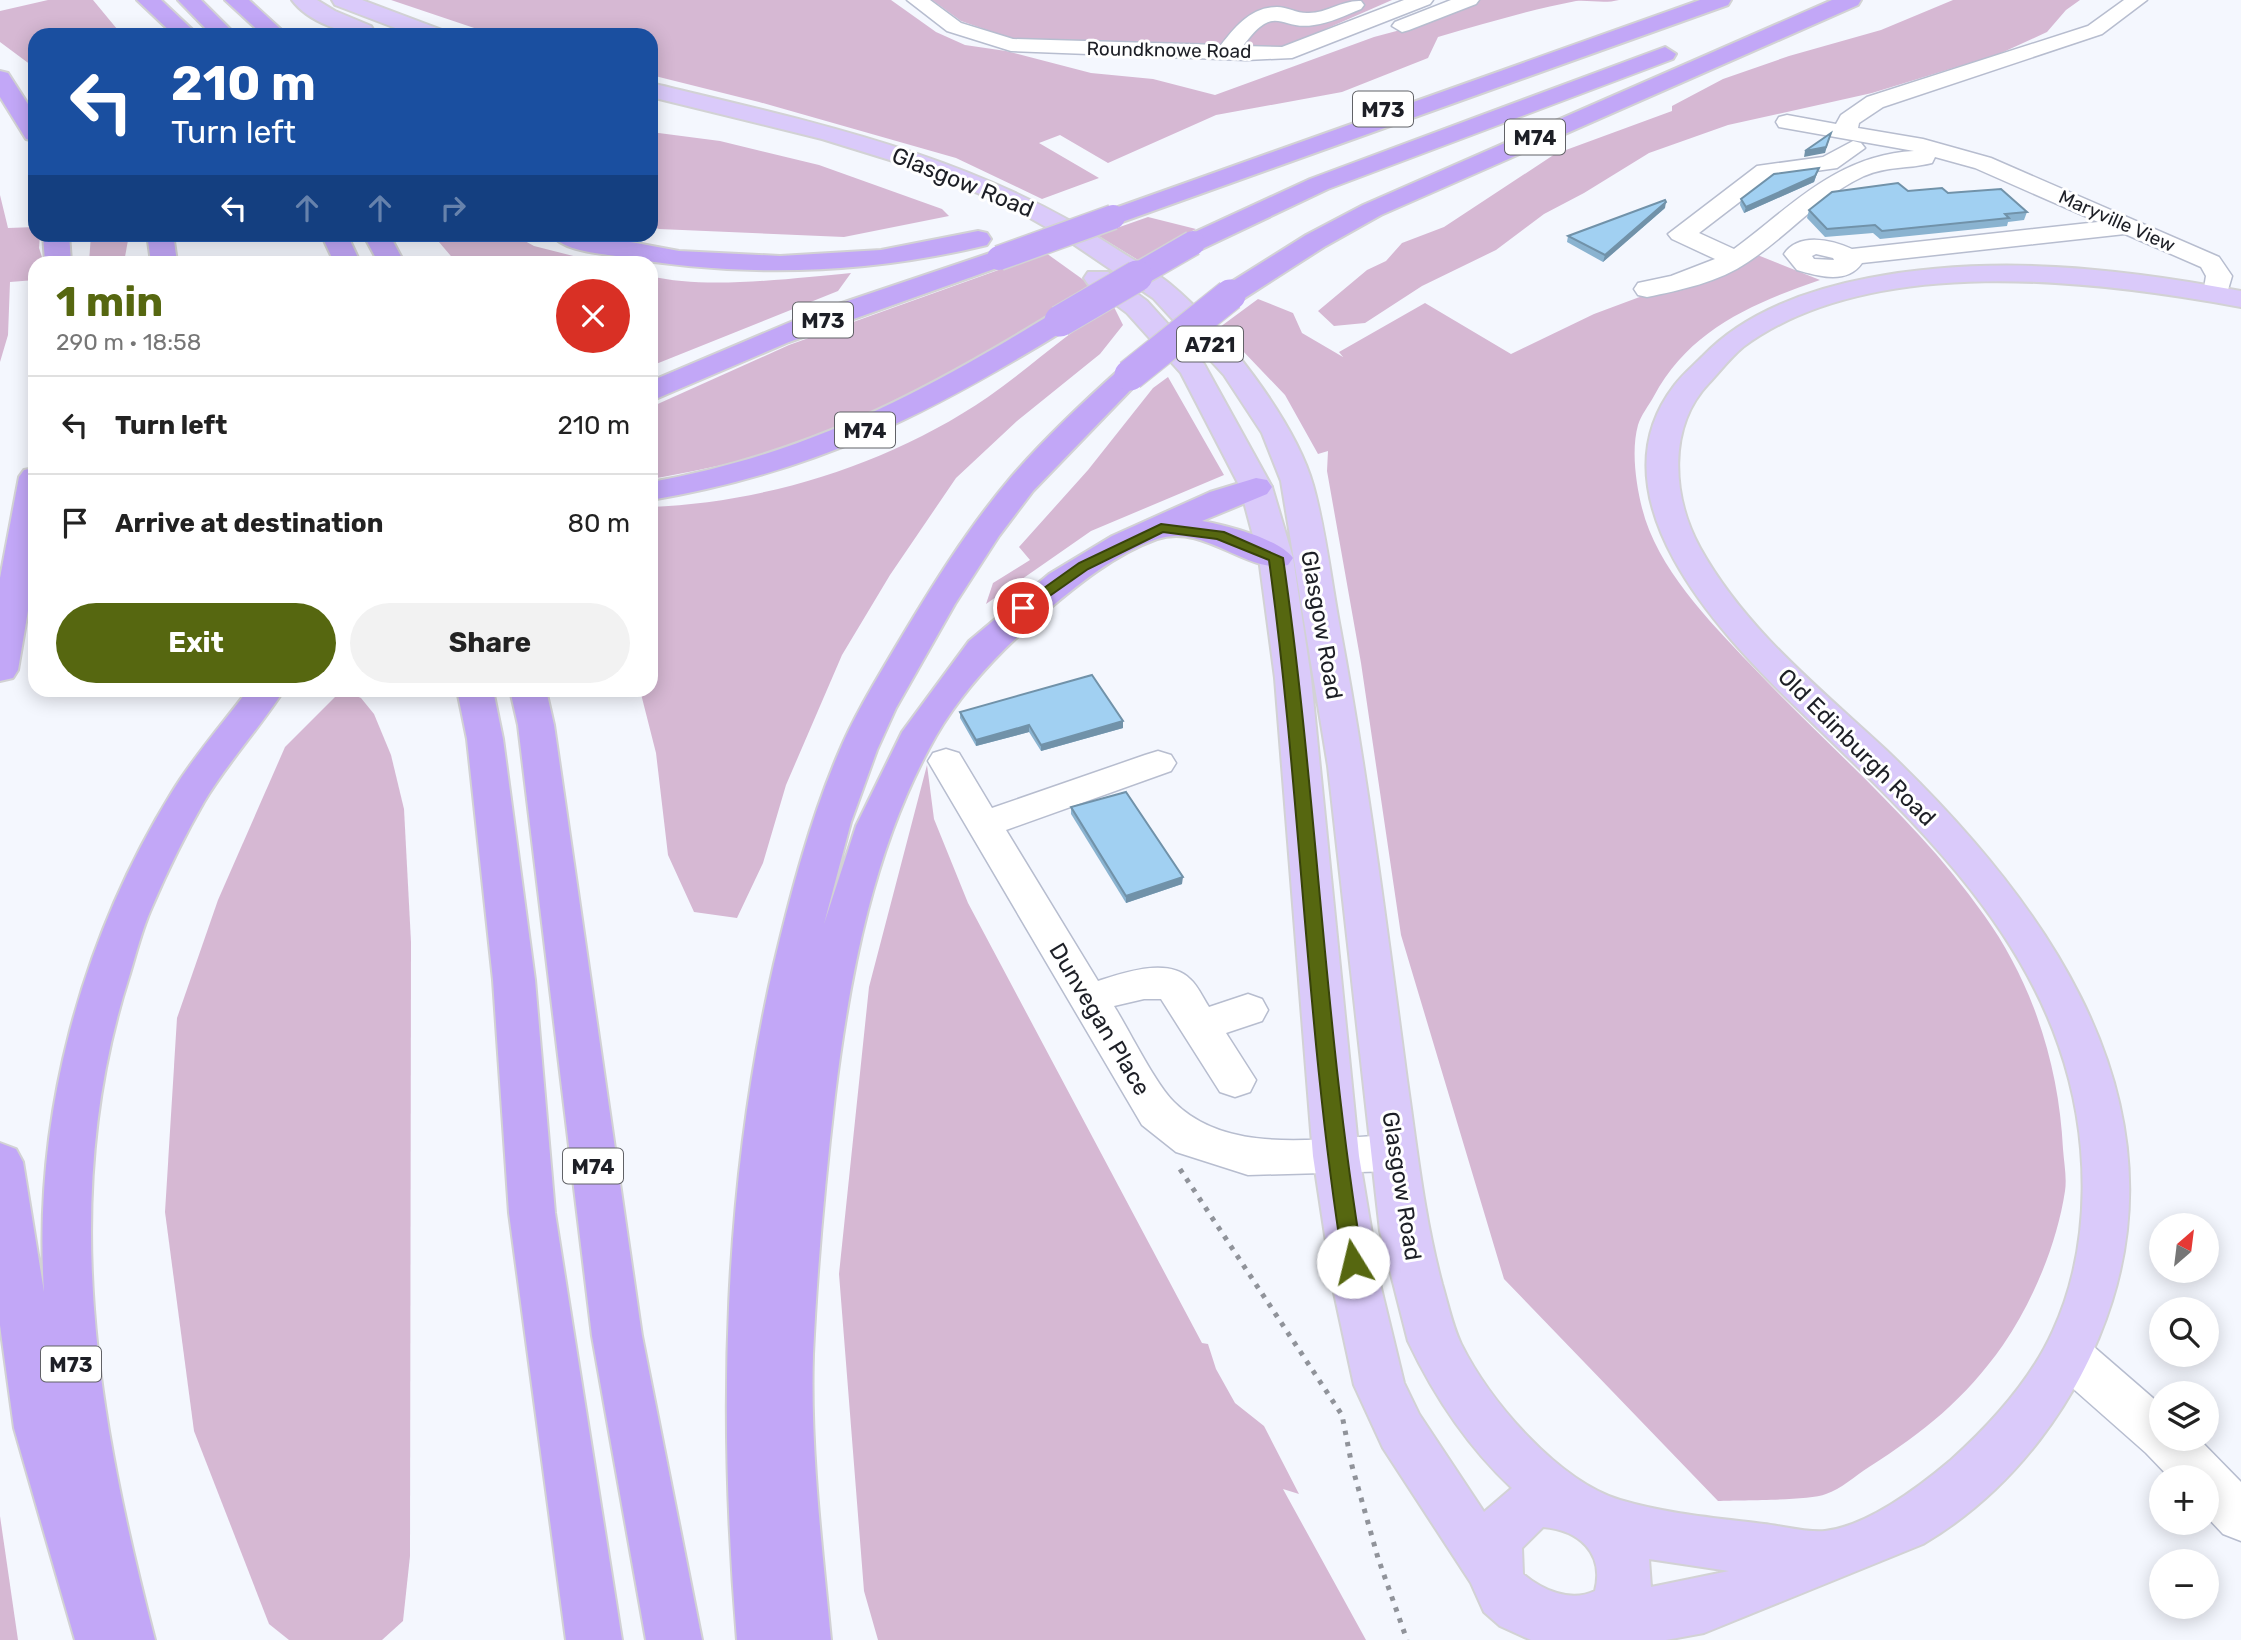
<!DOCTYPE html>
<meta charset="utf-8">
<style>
:root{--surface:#fff;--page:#f2f2f2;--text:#222;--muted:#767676;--line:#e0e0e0;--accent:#566710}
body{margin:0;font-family:Rubik,sans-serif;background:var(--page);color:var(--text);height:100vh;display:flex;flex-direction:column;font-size:26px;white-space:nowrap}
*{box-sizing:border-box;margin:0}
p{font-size:23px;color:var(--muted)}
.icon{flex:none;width:38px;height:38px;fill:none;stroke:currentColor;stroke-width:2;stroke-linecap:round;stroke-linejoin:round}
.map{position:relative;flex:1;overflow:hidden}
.details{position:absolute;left:28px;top:256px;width:630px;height:441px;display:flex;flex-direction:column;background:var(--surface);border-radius:21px;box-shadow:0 4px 18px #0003}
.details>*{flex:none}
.banner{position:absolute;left:28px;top:28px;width:630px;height:214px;border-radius:21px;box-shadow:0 4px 18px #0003;background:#1a4fa0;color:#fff;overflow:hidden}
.needle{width:46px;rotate:28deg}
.fabs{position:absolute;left:2149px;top:1213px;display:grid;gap:14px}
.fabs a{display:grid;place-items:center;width:70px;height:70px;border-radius:50%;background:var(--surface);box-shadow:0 4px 18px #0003;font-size:35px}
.pin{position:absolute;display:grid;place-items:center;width:60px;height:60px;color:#fff;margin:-30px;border:4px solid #fff;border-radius:50%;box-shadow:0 2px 7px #0007}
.me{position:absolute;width:77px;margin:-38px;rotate:351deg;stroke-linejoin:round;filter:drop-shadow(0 0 5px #0008)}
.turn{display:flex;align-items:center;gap:24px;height:147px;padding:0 28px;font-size:32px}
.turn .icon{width:91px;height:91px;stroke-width:2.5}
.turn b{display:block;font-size:49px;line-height:60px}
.lanes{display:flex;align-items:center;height:66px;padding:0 28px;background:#0003;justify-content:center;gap:35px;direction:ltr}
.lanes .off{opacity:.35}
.round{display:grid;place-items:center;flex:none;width:74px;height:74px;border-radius:37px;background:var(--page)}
.overview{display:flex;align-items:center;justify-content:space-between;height:119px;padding:0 28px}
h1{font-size:42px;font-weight:700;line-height:52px;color:var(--accent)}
.primary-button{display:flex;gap:14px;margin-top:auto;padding:14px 28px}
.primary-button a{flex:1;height:80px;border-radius:42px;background:var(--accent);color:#fff;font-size:28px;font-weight:700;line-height:80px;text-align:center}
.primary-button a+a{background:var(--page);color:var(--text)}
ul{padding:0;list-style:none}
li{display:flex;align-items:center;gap:21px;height:98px;padding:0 28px;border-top:2px solid var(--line)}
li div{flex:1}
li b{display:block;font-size:26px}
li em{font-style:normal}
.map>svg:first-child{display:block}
</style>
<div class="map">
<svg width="2241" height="1640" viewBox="0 0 2241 1640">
<rect width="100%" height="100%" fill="#f4f7fe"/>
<g fill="#d6b8d3">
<polygon points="48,0 93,0 122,35 35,35 35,68 0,42 0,11"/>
<path d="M391 0H891L936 32 965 45 1006 51 1091 73 1153 79 1215 95 1374 37 1434 21 1478 0H1619C1604 4 1591 0 1576 1 1529 10 1484 24 1438 37L1428 58 1342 92 1216 115 1108 163 1060 135 1039 143 1099 178 1042 199 956 158 759 102 651 75V35H495Z"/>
<polygon points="932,0 1392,0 1280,49 1013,39 961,21"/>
<polygon points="1953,0 2080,0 2066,10 2047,32 1999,54 1872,93 1728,125 1649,153 1584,193 1544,214 1496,250 1422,286 1365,323 1334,326 1318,311 1367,270 1386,261 1402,243 1444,227 1555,154 1672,111 1672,106 1723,79 1789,56 1881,30"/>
<polygon points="651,132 720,141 819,165 942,209 949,216 844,237 659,229 651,226"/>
<polygon points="0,195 8,228 35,227 35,234 40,235 39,248 43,260 35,262 35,280 10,282 8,335 0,362"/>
<polygon points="1148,217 1196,229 1138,260 1097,235"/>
<polygon points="91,235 129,235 124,262 89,262"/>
<polygon points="433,235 514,235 534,246 597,262 456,262"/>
<path d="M1046 253 1092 286C1002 348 904 406 801 443 752 460 702 470 651 479V407L789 345Z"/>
<path d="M1755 254 1820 280C1753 303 1689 330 1654 396 1649 405 1641 415 1638 425 1631 450 1636 484 1642 508 1657 568 1709 621 1751 665 1828 747 1919 822 1984 915 2033 983 2059 1066 2063 1149 2064 1163 2067 1178 2065 1191 2057 1244 2033 1301 2003 1345 1965 1399 1924 1432 1869 1467 1855 1476 1841 1489 1826 1494 1808 1501 1741 1500 1718 1501L1504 1279 1401 935 1361 663 1327 471 1328 451 1318 454 1285 395 1220 327 1258 299 1293 313 1302 333 1343 357 1339 352 1425 303 1511 354 1594 314Z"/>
<path d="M851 273 838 291 651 366V276C705 290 795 278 851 273Z"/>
<path d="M1113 305 1123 325 1100 354 1017 421 956 478 890 575 842 655 786 785 763 863 737 918 694 912 668 855 656 753 640 690H651V507C768 502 890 464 988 397 1031 367 1068 331 1113 305Z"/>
<polygon points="1168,377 1224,475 1091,531 986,604 993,583 1030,560 1019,547 1088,470 1153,388"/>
<polygon points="342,690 361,698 374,714 391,755 404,809 411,942 410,1556 403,1621 382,1640 289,1640 269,1624 194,1431 165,1212 177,1018 218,900 285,747"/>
<polygon points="927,765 934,819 968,903 1202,1343 1208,1344 1216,1369 1235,1403 1264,1426 1299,1494 1283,1489 1366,1640 878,1640 864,1591 839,1274 869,987"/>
<polygon points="0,1516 18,1640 0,1640"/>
</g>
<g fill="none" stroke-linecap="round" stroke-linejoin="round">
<defs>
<g id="minor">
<path d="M907 0H930L961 23 1013 39 1221 45C1235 27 1251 7 1277 7 1288 7 1298 14 1309 13 1327 13 1342 0 1361 1L1364 5 1361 9C1346 15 1330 23 1314 25 1279 31 1276 1 1243 46L1282 47 1404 0H1433L1430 4 1292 58 1246 60 1011 51 947 31Z"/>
<polygon points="1451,0 1479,0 1476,4 1409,30 1402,32 1392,26 1395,22"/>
<path d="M2124 0H2147L2102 34 1883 107 1859 123 1858 128 1923 139 1991 158 2219 257 2232 276 2225 300H2207L2203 294 2206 276 2201 267 2125 234 1862 263C1847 285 1818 276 1797 270L1784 254C1799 232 1832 240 1852 249L2098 222 1975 168 1935 157 1932 163C1909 169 1887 166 1864 176 1819 197 1789 235 1748 262 1719 282 1681 290 1647 297L1638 295 1634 289 1638 283 1671 276 1715 259 1672 239 1668 234 1757 166 1823 157 1853 141 1861 143 1865 148 1837 168 1772 177 1699 233 1734 249C1792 206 1837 155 1914 151L1779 127 1776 122 1779 117 1787 115 1836 124 1841 115 1867 97 2088 26ZM1816 254 1833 258 1834 260 1814 259 1812 256Z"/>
<path d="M946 749 959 753 992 808 1145 755 1158 751 1171 755 1176 763 1171 771 1006 830 1098 981C1123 973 1168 957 1190 979 1198 986 1203 998 1209 1007L1248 994 1262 999 1268 1010 1262 1021 1226 1033 1256 1080 1250 1092 1235 1097 1220 1092 1161 999H1144L1114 1006C1129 1030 1156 1085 1174 1102 1229 1157 1323 1137 1395 1135L1410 1140 1417 1153 1410 1166 1395 1171 1248 1175 1176 1152 1142 1125 928 761 933 753Z"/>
<polygon points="2069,1334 2086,1340 2161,1405 2161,1438 2198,1438 2241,1482 2241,1541 2223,1534 2207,1517 2207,1477 2169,1477 2146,1453 2052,1370 2045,1355 2052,1340"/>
</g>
<g id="major">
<path d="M292 0H317L335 11 371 26 374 31 371 35C346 35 308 22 292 0Z"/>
<polygon points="332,0 362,0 442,30 445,35 414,35 335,5"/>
<path d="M651 83C815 123 975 155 1118 250 1135 261 1154 271 1170 284 1221 326 1295 421 1313 485 1326 531 1331 581 1340 628 1368 778 1387 929 1407 1080 1417 1149 1424 1217 1442 1284 1448 1304 1452 1325 1461 1344 1490 1402 1558 1481 1620 1500 1667 1514 1715 1518 1764 1524 1782 1526 1807 1533 1825 1531 1868 1526 1919 1487 1951 1460 1991 1424 2031 1380 2053 1331 2093 1244 2090 1135 2059 1046 2011 907 1897 805 1794 705 1718 632 1590 496 1674 386 1682 375 1693 366 1703 356 1745 312 1810 289 1869 278 1993 254 2119 268 2241 291V307C2094 280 1871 252 1743 347 1731 357 1720 371 1709 383 1667 427 1672 497 1700 548 1745 629 1819 688 1886 750 2035 892 2180 1083 2112 1301 2081 1400 2013 1491 1923 1544L1704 1633 1666 1640H1531L1500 1626 1484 1612 1471 1583 1383 1448 1354 1385 1333 1288 1313 1156 1275 678 1259 558 1240 487 1181 373 1127 313 1088 284 1084 278 1088 272H1108L1147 301 1204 364 1272 487 1293 558 1311 678 1359 1156 1381 1288 1404 1383 1419 1414 1484 1512 1512 1488C1468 1447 1434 1396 1408 1341L1380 1231 1328 766 1281 481 1262 433 1224 375 1153 298 1060 235 1009 206 919 169 822 139 651 97ZM1543 1527C1579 1530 1605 1553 1595 1591 1570 1603 1542 1590 1523 1574L1522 1548ZM1649 1559 1729 1571 1651 1587Z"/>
</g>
<g id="highway">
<polygon points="137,0 161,0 198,35 174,35"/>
<polygon points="178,0 201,0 236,35 212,35"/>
<polygon points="225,0 249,0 287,35 263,35"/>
<polygon points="1700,0 1731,0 1728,5 1122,222 1104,222 1100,217 1104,212"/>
<polygon points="1832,0 1861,0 1858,5 1381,215 1324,247 1240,301 1220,301 1216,295 1220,289 1306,235 1363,205"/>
<polygon points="1665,47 1676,54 1673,59 1328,189 1202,249 1184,249 1180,243 1184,237 1310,179"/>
<polygon points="0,71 8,73 35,115 35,141 26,139 0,97"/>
<path d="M978 231 987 233 991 239 987 245C864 275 740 278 616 256 597 253 563 251 551 234H588L679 251 780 256 881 250Z"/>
<polygon points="43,234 69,234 71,262 45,262"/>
<polygon points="147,234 173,234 177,262 151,262"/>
<polygon points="321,234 347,234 360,262 334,262"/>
<polygon points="363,234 389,234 404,262 378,262"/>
<polygon points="999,250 1008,252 1012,258 1008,264 789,342 651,401 651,381 812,313"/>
<path d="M1060 313 1070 315 1074 321 1070 327C929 414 816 472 651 500V482C804 455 919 395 1050 315Z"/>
<path d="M1130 366 1140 369 1145 375 1033 491 999 536 955 604 896 708 877 750 851 822 824 924 856 826 902 732 969 641 1049 574 1112 536 1210 492 1256 478 1267 480 1272 487 1267 494 1202 521C1225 525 1280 539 1293 558L1288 565C1247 575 1205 523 1157 539 1115 554 1077 585 1043 614 1002 649 964 688 936 736 874 845 850 973 835 1095 825 1181 817 1268 813 1354 810 1449 822 1546 831 1640H737C718 1413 723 1187 774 964 791 892 810 820 839 752 854 716 875 682 895 648 930 589 967 529 1012 476 1045 438 1082 403 1120 369Z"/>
<polygon points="35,468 35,569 18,670 13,678 0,681 0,578 19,477 24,470"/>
<path d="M248 690H284C259 729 227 763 204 802 185 835 167 872 152 907 142 929 136 954 129 977 58 1199 98 1420 155 1640H75L14 1428 0 1325V1143L16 1149 23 1162 44 1292C33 1118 81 939 172 792 194 756 223 723 248 690Z"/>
<polygon points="457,690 493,690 503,739 535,980 555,1213 622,1640 566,1640 509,1213 493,980 467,739"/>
<polygon points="510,690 546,690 554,725 642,1336 702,1640 646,1640 592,1336 518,725"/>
</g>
</defs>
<use href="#minor" stroke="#b7bdcf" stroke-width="3"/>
<use href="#major" stroke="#d2d2d4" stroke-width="4"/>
<use href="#highway" stroke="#d2d2d4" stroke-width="4"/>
<polyline stroke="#90939a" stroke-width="5" stroke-dasharray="4.5 7" stroke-linecap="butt" points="1180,1169 1342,1415 1352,1466 1378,1558 1407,1640"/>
<use href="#minor" fill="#fff" fill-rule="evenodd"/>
<use href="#major" fill="#dacafa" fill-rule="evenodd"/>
<use href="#highway" fill="#c2a7f7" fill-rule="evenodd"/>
<defs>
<g id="highway-bridge-far1">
<polyline points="999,258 1113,217"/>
<polyline points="1134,277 1193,243"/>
</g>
<g id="highway-bridge">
<polyline points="1060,321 1137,276"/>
<polyline points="1130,375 1230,295"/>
</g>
</defs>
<use href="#highway-bridge-far1" stroke="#d2d2d4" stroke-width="27" stroke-linecap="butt"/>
<use href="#highway-bridge" stroke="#d2d2d4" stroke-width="33" stroke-linecap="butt"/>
<use href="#highway-bridge-far1" stroke="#c2a7f7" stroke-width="24"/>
<use href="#highway-bridge" stroke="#c2a7f7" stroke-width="31"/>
</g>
<g fill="#8ab3d0">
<polygon points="1817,173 1814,182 1744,213 1740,205 1741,199"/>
<polygon points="1908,191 1948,193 2027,212 2024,220 2008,222 2007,226 1880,239 1873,233 1825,237 1807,218 1809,210"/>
<polygon points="1665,208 1603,262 1567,242 1568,236"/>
<polygon points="960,712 1123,728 1041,751 1029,732 976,746 960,718"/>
<polygon points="1071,807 1182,884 1126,903 1071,814"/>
</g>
<g fill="#7192a9">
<polygon points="1831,133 1825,153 1804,157 1805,151"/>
<polygon points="1819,168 1814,182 1744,213 1746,207"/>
<polygon points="1666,202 1665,208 1603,262 1605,255"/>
<polygon points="1123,721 1123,728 1041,751 1041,745"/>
<polygon points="1029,725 1029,732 976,746 976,740"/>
<polygon points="1183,877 1182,884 1126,903 1126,896"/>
</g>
<g fill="#a1d0f2" stroke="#7192a9" stroke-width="2">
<polygon points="1831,133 1826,147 1805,151"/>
<polygon points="1819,168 1815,176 1746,207 1741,199 1774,174"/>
<polygon points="1898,183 1908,191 1942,188 1948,193 2001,189 2027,212 2005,214 2009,218 1882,231 1875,225 1827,229 1809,210 1832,192"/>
<polygon points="1665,200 1666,202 1605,255 1568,236"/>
<polygon points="1092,675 1123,721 1041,745 1029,725 976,740 960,712"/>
<polygon points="1126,792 1183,877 1126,896 1071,807"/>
</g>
<path fill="#566710" stroke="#38430a" stroke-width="2" d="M1161 524 1224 532 1283 558C1317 792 1324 1029 1363 1262L1360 1268 1353 1270 1346 1268 1343 1262C1306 1030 1301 793 1269 560L1217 539 1163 532 1088 569 1028 611 1023 612 1016 608 1079 563Z"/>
<g text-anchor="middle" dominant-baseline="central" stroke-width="6" stroke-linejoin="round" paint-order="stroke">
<g font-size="19" fill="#1d1f26" stroke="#fff">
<text transform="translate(1169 50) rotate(1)">Roundknowe Road</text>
<text transform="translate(2117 221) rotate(24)">Maryville View</text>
</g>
<g fill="#fff" stroke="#616267" stroke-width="2">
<rect x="1353" y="91.5" width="60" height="35" rx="5"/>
<rect x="1505" y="119.5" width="60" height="35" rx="5"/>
<rect x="793" y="302.5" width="60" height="35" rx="5"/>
<rect x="1177" y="326.5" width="66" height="35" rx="5"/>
<rect x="835" y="412.5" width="60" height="35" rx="5"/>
<rect x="563" y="1148.5" width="60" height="35" rx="5"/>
<rect x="41" y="1346.5" width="60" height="35" rx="5"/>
</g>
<g font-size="21" font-weight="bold" fill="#1d1f26">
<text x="1383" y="109">M73</text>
<text x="1535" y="137">M74</text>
<text x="823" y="320">M73</text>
<text x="1210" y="344">A721</text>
<text x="865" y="430">M74</text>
<text x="593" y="1166">M74</text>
<text x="71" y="1364">M73</text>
</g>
<g font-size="23" fill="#1d1f26" stroke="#fff">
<text transform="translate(963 182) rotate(22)">Glasgow Road</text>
<text transform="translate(1322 625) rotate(80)">Glasgow Road</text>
<text transform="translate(1857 747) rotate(45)">Old Edinburgh Road</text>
<text transform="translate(1100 1019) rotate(59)">Dunvegan Place</text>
<text transform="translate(1402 1186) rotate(81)">Glasgow Road</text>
</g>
</g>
</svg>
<div class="fabs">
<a><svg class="needle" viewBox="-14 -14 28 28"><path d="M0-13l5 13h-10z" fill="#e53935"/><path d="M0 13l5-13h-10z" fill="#767676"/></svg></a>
<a><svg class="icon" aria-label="search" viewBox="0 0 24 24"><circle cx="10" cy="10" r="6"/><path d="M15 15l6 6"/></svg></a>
<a><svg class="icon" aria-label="layers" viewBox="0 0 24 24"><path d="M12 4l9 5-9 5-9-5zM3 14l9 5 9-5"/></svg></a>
<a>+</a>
<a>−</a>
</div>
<div class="pin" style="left:1023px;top:608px;background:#d93025"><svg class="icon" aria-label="arrive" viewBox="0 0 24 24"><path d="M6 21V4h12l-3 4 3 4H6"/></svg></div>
<svg class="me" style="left:1353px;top:1262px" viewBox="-20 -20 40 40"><circle r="19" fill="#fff"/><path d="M0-13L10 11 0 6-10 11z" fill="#566710"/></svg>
<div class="banner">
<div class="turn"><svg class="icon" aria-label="left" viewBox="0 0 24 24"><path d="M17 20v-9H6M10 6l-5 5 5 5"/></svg><div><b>210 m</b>Turn left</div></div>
<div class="lanes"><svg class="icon" aria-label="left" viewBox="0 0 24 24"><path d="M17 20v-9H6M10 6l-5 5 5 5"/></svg><svg class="icon off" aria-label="ahead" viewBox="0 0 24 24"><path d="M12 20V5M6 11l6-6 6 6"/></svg><svg class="icon off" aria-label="ahead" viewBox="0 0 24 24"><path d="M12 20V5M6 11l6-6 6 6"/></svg><svg class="icon off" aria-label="right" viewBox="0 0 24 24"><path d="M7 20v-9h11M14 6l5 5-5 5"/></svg></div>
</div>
<section class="details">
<div class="overview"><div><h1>1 min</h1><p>290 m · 18:58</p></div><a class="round" style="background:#d93025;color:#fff"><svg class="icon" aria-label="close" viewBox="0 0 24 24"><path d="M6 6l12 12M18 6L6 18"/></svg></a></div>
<ul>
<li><svg class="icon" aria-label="left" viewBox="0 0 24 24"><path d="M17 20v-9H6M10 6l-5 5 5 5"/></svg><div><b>Turn left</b></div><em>210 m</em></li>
<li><svg class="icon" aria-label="arrive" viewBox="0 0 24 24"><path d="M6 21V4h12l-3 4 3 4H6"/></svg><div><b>Arrive at destination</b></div><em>80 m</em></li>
</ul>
<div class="primary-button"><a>Exit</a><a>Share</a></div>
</section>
</div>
